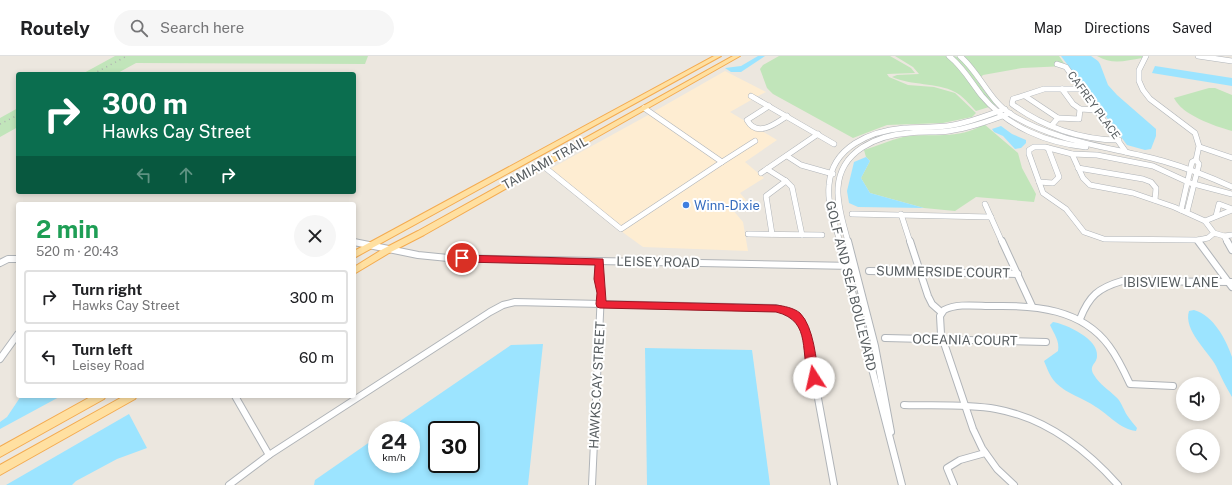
<!DOCTYPE html>
<meta charset="utf-8">
<style>
:root{--surface:#fff;--page:#f6f6f6;--text:#202124;--muted:#757577;--line:#e0e0e0}
body{margin:0;font-family:"Public Sans",sans-serif;background:var(--page);color:var(--text);height:100vh;display:flex;flex-direction:column;font-size:15px;white-space:nowrap}
*{box-sizing:border-box;margin:0}
p{font-size:13px;color:var(--muted)}
.icon{flex:none;width:22px;height:22px;fill:none;stroke:currentColor;stroke-width:2;stroke-linecap:round;stroke-linejoin:round}
.map{position:relative;flex:1;overflow:hidden}
.drawer{position:absolute;left:16px;top:146px;width:340px;height:196px;display:flex;flex-direction:column;background:var(--surface);border-radius:4px;box-shadow:0 2px 6px #0003}
.drawer>*{flex:none}
.guide{position:absolute;left:16px;top:16px;width:340px;height:122px;border-radius:4px;box-shadow:0 2px 6px #0003;background:#0b6e4f;color:#fff;overflow:hidden}
.buttons{position:absolute;left:1176px;top:321px;display:grid;gap:8px}
.buttons a{display:grid;place-items:center;width:44px;height:44px;border-radius:50%;background:var(--surface);box-shadow:0 2px 6px #0003;font-size:20px}
.speed{position:absolute;left:368px;top:365px;display:flex;gap:8px;font-size:20px;font-weight:700;text-align:center}
.speed>*{display:grid;place-content:center;width:52px;height:52px;border-radius:50%;background:var(--surface);box-shadow:0 2px 6px #0003;line-height:1}
.speed small{font-size:10px;font-weight:400}
.speed .limit{border:2px solid #111;border-radius:6px;background:#fff;color:#111}
.pin{position:absolute;display:grid;place-items:center;width:34px;height:34px;color:#fff;margin:-17px;border:2px solid #fff;border-radius:50%;box-shadow:0 1px 4px #0007}
.me{position:absolute;width:44px;margin:-22px;rotate:350deg;stroke-linejoin:round;filter:drop-shadow(0 0 3px #0008)}
.turn{display:flex;align-items:center;gap:14px;height:84px;padding:0 20px;font-size:18px}
.turn .icon{width:52px;height:52px;stroke-width:2.5}
.turn b{display:block;font-size:28px;line-height:34px}
.lanes{display:flex;align-items:center;height:38px;padding:0 20px;background:#0003;justify-content:center;gap:20px;direction:ltr}
.lanes .off{opacity:.35}
.round{display:grid;place-items:center;flex:none;width:42px;height:42px;border-radius:21px;background:var(--page)}
.head{display:flex;align-items:center;justify-content:space-between;height:68px;padding:0 20px}
h1{font-size:24px;font-weight:700;line-height:30px;color:#1e9e55}
ul{padding:0;list-style:none}
li{display:flex;align-items:center;gap:12px;height:54px;margin:0 8px 6px;padding:0 12px;border:2px solid var(--line);border-radius:4px}
li div{flex:1}
li b{display:block;font-size:15px}
li em{font-style:normal}
header{display:flex;align-items:center;gap:24px;box-sizing:border-box;height:56px;padding:0 20px;background:var(--surface);border-bottom:1px solid var(--line)}
header strong{font-size:19px}
nav{display:flex;gap:22px;margin-inline-start:auto;font-size:14px}
.search{width:280px;height:36px;background:var(--page);display:flex;align-items:center;gap:10px;box-sizing:border-box;padding:0 14px;border-radius:22px;color:var(--muted);font-size:15px}
.map>svg:first-child{display:block}
</style>
<header>
<strong>Routely</strong>
<div class="search"><svg class="icon" aria-label="search" viewBox="0 0 24 24"><circle cx="10" cy="10" r="6"/><path d="M15 15l6 6"/></svg>Search here</div>
<nav><a>Map</a><a>Directions</a><a>Saved</a></nav>
</header>
<div class="map">
<svg width="1232" height="429" viewBox="0 0 1232 429">
<rect width="100%" height="100%" fill="#ece7df"/>
<g fill="#feedd2">
<polygon points="725,15 766,36 756,41 750,38 748,41 753,43 730,56 745,65 747,69 758,75 762,75 777,84 745,106 764,122 740,137 746,144 732,153 743,166 748,195 643,191 621,175 623,175 758,85 754,83 722,103 653,56"/>
<polygon points="650,58 718,106 621,170 550,113"/>
</g>
<g fill="#c1e5ba">
<polygon points="115,0 368,0 365,8 136,7 116,18 82,18"/>
<polygon points="779,0 890,0 911,12 915,17 887,18 889,21 908,29 934,31 955,37 976,57 972,61 943,67 887,69 853,82 773,38 767,32 760,13 763,9"/>
<path d="M895 0H947C965 13 973 36 989 51L976 55C970 49 963 40 955 36 936 26 912 30 892 21L897 19 919 18 913 11Z"/>
<path d="M952 0C963 0 970 13 977 21L975 22 985 36 997 49 993 50C978 34 970 13 952 0Z"/>
<polygon points="962,0 1059,0 1066,10 1022,12 983,19 981,21 975,12"/>
<path d="M1097 0H1142V2C1125 5 1112 9 1097 0Z"/>
<path d="M1209 32H1215L1232 39V75C1214 70 1182 59 1174 42Z"/>
<polygon points="18,52 18,71 0,81 0,62"/>
<path d="M984 68 1018 97 1022 112 1036 138 1034 146 976 141 955 155 924 152 870 137 861 122 870 105 866 101 864 94C877 90 890 84 903 81 931 76 958 85 984 68Z"/>
</g>
<g fill="#9ce4ff" fill-rule="evenodd">
<polygon points="758,0 765,0 741,16 731,16 725,12 741,10"/>
<polygon points="1061,0 1091,0 1098,5 1100,8 1108,29 1117,39 1156,73 1156,80 1151,93 1145,94 1127,89"/>
<polygon points="1155,10 1232,22 1232,30 1152,17"/>
<polygon points="1001,70 1012,78 1026,84 1026,87 1021,92 1015,93 1003,80 994,76 992,73"/>
<polygon points="866,101 870,105 861,122 870,137 924,152 858,151 849,147 847,135 854,106"/>
<path d="M1194 254C1213 259 1226 283 1232 301 1232 311 1232 330 1232 341 1226 331 1221 321 1216 310 1208 295 1183 274 1189 255Z"/>
<path d="M1053 266C1066 268 1099 283 1097 300 1097 308 1088 309 1094 319 1100 329 1108 333 1116 341 1122 346 1124 356 1129 362 1131 365 1134 368 1137 372L1136 375C1120 373 1109 359 1096 351 1083 342 1067 338 1056 327 1050 321 1047 312 1044 305L1058 295C1060 285 1054 278 1050 269Z"/>
<path d="M543 288 528 429H314L315 424 377 381V408H411V374H387L511 289ZM437 374H471V408H437Z"/>
<polygon points="645,292 752,294 770,429 647,429"/>
<polygon points="21,340 61,340 0,373 0,366 7,361"/>
<polygon points="129,358 147,392 117,403 76,425 72,429 6,429"/>
</g>
<g fill="none" stroke-linecap="round" stroke-linejoin="round">
<defs>
<g id="minor-far1">
<path d="M949 0C963 11 971 26 982 40 1008 71 1047 87 1086 91"/>
<path d="M960 0C980 17 989 45 1012 59 1058 87 1113 91 1163 105 1187 112 1210 121 1232 131"/>
<polyline points="1146,0 1139,14 1139,25 1143,34 1150,43 1195,77 1199,90 1196,104"/>
<polyline points="1198,0 1232,5"/>
<polyline points="1057,8 1066,11 1126,96"/>
<polyline points="1062,33 1073,48 1080,53"/>
<path d="M1082 33H1044L1013 43 1012 48C1043 71 1081 84 1119 84"/>
<polyline points="751,40 834,88"/>
<polyline points="1025,40 1058,62"/>
<path d="M769 50 747 64C757 82 775 68 787 60"/>
<polyline points="1052,69 1058,62 1079,63 1080,53 1097,54"/>
<polygon points="1034,91 1045,91 1072,98 1083,122 1090,129 1133,137 1174,151 1205,165 1214,177 1208,182 1198,184 1104,183 1084,176 1066,153 1043,137 1029,98 1029,94"/>
<polyline points="1200,91 1232,102"/>
<polyline points="1072,98 1097,99 1153,110 1190,127 1232,138"/>
<polyline points="787,100 801,109 833,118"/>
<polyline points="722,106 755,85"/>
<polyline points="542,109 621,173 722,106 644,52"/>
<polyline points="1078,112 1143,123 1151,126 1156,132 1155,144"/>
<polyline points="767,113 786,125 792,131 802,179"/>
<polyline points="761,117 818,78"/>
<polyline points="1039,126 1053,127 1059,121 1048,92"/>
<polyline points="985,148 1002,186"/>
<polyline points="1181,154 1192,106 1196,104 1199,108 1187,156"/>
<polyline points="852,158 991,161"/>
<polyline points="901,158 910,186"/>
<polyline points="1216,160 1219,148 1232,153"/>
<polyline points="1205,165 1232,154"/>
<polyline points="1214,177 1224,180 1232,179"/>
<polyline points="748,178 822,179"/>
<polyline points="772,178 766,140 786,125"/>
<polyline points="1224,180 1227,186"/>
<polyline points="1198,184 1199,186"/>
<path d="M840 186C835 168 827 148 829 129 832 91 870 75 904 72 920 71 937 72 953 69 971 66 988 59 1005 53"/>
<path d="M848 186C844 169 837 150 838 132 840 95 877 79 910 77 923 75 936 77 949 75 970 72 990 65 1010 57"/>
</g>
<g id="minor">
<polyline points="839,185 902,429"/>
<polyline points="848,185 875,290 891,376"/>
<polyline points="910,185 928,240 932,248 941,256"/>
<polyline points="1002,185 1032,250"/>
<polyline points="1198,185 1232,231"/>
<polyline points="1227,185 1232,194"/>
<polyline points="354,186 418,199 448,202 854,210"/>
<polyline points="0,207 8,203 18,203"/>
<polyline points="869,215 1018,218"/>
<path d="M1080 263C1089 240 1098 232 1122 225L1232 226"/>
<polyline points="885,282 1046,286"/>
<polyline points="0,303 18,278"/>
<polyline points="235,340 269,399"/>
<path d="M904 349C934 350 966 348 996 353 1046 362 1085 392 1118 429"/>
<path d="M229 429 269 399 490 256 503 249 515 246 776 252C791 256 800 263 806 277L834 429"/>
<polyline points="592,429 601,237 598,223 599,205"/>
<polyline points="954,429 947,412 960,404 985,397"/>
<path d="M1014 429 997 413 982 392 973 373 941 278 940 260 944 254C958 247 977 250 993 250 1035 249 1082 253 1109 290 1118 302 1124 315 1130 328L1173 330"/>
</g>
<g id="major">
<polygon points="714,0 721,0 354,202 354,195"/>
<polygon points="733,0 740,0 424,179 389,197 354,218 354,211 383,193 418,175"/>
<polygon points="92,340 106,340 104,343 0,401 0,391"/>
<polygon points="124,340 137,340 135,343 0,419 0,409"/>
</g>
</defs>
<use href="#minor-far1" stroke="#b0b4b8" stroke-width="6"/>
<use href="#minor" stroke="#b0b4b8" stroke-width="8"/>
<use href="#major" stroke="#f4ab50" stroke-width="2"/>
<use href="#minor-far1" stroke="#fff" stroke-width="5"/>
<use href="#minor" stroke="#fff" stroke-width="6"/>
<use href="#major" fill="#ffe0a1" fill-rule="evenodd"/>
<g stroke="#afb0b1" stroke-width="1.5" stroke-dasharray="1 4" stroke-linecap="butt">
<polyline points="93,18 127,0"/>
<polyline points="0,68 18,59"/>
</g>
</g>
<path fill="#ed2436" stroke="#9a1723" d="M462 199 603 203 606 245 776 249C784 250 794 252 800 257 814 271 816 304 819 322L818 326 814 327 811 326C798 300 814 265 776 256L600 252 597 251 596 248 597 237 594 223 595 209 462 206 458 202Z"/>
<circle fill="#3f7fe0" stroke="#fff" stroke-width="1.5" cx="686" cy="149" r="4"/>
<g text-anchor="middle" dominant-baseline="central" stroke-width="4" stroke-linejoin="round" paint-order="stroke">
<g font-size="11" fill="#585e61" stroke="#fff">
<text transform="translate(1094 49) rotate(54)">CAFREY PLACE</text>
</g>
<g font-size="13" fill="#585e61" stroke="#fff">
<text transform="translate(545 107) rotate(-29)">TAMIAMI TRAIL</text>
<text transform="translate(658 206) rotate(1)">LEISEY ROAD</text>
<text transform="translate(943 216) rotate(1)">SUMMERSIDE COURT</text>
<text x="1171" y="226">IBISVIEW LANE</text>
<text transform="translate(851 230) rotate(76)">GOLF AND SEA BOULEVARD</text>
<text transform="translate(965 284) rotate(1)">OCEANIA COURT</text>
<text transform="translate(597 329) rotate(-87)">HAWKS CAY STREET</text>
</g>
<g font-size="13" fill="#366cbe" stroke="#fff" text-anchor="start">
<text x="694" y="149">Winn-Dixie</text>
</g>
</g>
</svg>
<div class="buttons">
<a><svg class="icon" aria-label="sound" viewBox="0 0 24 24"><path d="M4 9h4l5-4v14l-5-4H4zM17 9q2 3 0 6"/></svg></a>
<a><svg class="icon" aria-label="search" viewBox="0 0 24 24"><circle cx="10" cy="10" r="6"/><path d="M15 15l6 6"/></svg></a>
</div>
<div class="speed"><div>24<small>km/h</small></div><div class="limit">30</div></div>
<div class="pin" style="left:462px;top:202px;background:#d93025"><svg class="icon" aria-label="arrive" viewBox="0 0 24 24"><path d="M6 21V4h12l-3 4 3 4H6"/></svg></div>
<svg class="me" style="left:814px;top:322px" viewBox="-20 -20 40 40"><circle r="19" fill="#fff"/><path d="M0-13L10 11 0 6-10 11z" fill="#ed2436"/></svg>
<div class="guide">
<div class="turn"><svg class="icon" aria-label="right" viewBox="0 0 24 24"><path d="M7 20v-9h11M14 6l5 5-5 5"/></svg><div><b>300 m</b>Hawks Cay Street</div></div>
<div class="lanes"><svg class="icon off" aria-label="left" viewBox="0 0 24 24"><path d="M17 20v-9H6M10 6l-5 5 5 5"/></svg><svg class="icon off" aria-label="ahead" viewBox="0 0 24 24"><path d="M12 20V5M6 11l6-6 6 6"/></svg><svg class="icon" aria-label="right" viewBox="0 0 24 24"><path d="M7 20v-9h11M14 6l5 5-5 5"/></svg></div>
</div>
<section class="drawer">
<div class="head"><div><h1>2 min</h1><p>520 m · 20:43</p></div><a class="round"><svg class="icon" aria-label="close" viewBox="0 0 24 24"><path d="M6 6l12 12M18 6L6 18"/></svg></a></div>
<ul>
<li><svg class="icon" aria-label="right" viewBox="0 0 24 24"><path d="M7 20v-9h11M14 6l5 5-5 5"/></svg><div><b>Turn right</b><p>Hawks Cay Street</p></div><em>300 m</em></li>
<li><svg class="icon" aria-label="left" viewBox="0 0 24 24"><path d="M17 20v-9H6M10 6l-5 5 5 5"/></svg><div><b>Turn left</b><p>Leisey Road</p></div><em>60 m</em></li>
</ul>
</section>
</div>
